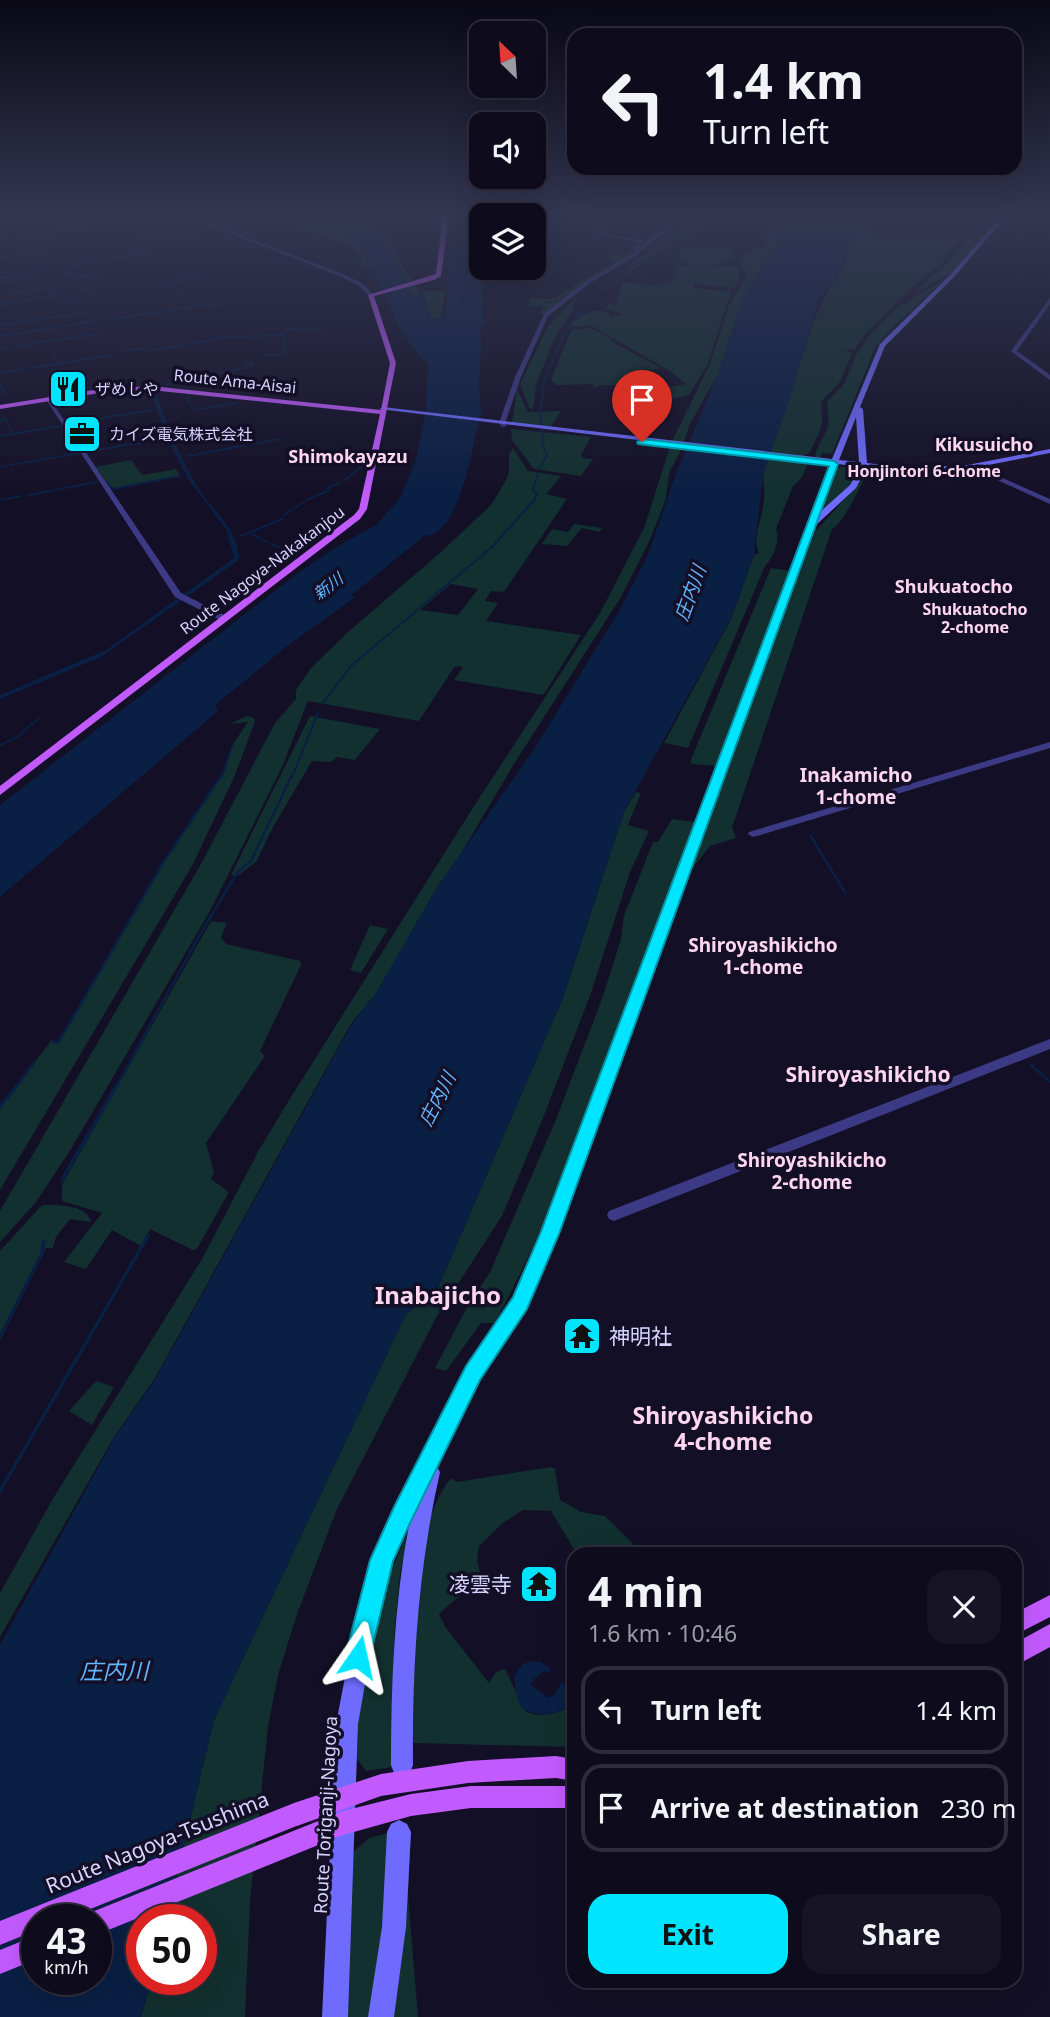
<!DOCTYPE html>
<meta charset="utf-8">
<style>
:root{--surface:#0e0b1c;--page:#171425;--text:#f1f3f6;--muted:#9b9ba3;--line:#2e2b3b;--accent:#00e5ff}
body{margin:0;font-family:"Noto Sans","Noto Sans JP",sans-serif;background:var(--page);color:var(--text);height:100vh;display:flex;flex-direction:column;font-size:26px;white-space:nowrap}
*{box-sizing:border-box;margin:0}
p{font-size:23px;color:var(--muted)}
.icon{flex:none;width:38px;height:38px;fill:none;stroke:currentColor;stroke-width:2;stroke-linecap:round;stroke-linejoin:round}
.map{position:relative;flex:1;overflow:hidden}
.sheet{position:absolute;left:567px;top:1547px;width:455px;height:441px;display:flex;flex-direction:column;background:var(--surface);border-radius:21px;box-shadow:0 7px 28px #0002,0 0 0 2px var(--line)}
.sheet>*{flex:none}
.hud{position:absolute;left:567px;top:28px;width:455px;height:147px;border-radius:21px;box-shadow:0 7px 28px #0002,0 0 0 2px var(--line);background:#0e0b1c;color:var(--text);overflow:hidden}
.needle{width:46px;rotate:335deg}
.fabs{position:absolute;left:469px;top:21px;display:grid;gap:14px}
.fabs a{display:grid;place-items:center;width:77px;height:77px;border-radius:14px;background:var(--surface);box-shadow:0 7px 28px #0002,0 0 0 2px var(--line);font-size:35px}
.speed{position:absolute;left:21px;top:1904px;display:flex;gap:14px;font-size:35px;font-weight:700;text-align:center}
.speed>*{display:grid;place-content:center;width:91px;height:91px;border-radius:50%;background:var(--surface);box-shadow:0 7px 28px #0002,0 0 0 2px var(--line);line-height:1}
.speed small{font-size:18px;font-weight:400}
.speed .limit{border:10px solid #d22;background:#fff;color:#111}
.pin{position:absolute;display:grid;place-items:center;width:60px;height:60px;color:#fff;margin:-72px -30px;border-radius:50% 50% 50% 0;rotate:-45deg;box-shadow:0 0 7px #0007}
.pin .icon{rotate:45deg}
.me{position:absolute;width:77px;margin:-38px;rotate:11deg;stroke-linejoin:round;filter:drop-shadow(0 0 5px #0008)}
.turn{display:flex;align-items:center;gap:24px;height:147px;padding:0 21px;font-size:32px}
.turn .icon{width:91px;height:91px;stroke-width:2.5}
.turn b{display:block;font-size:49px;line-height:60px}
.round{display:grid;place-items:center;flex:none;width:74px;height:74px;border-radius:21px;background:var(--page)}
.head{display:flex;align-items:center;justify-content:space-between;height:119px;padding:0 21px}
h1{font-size:42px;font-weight:700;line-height:52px}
.button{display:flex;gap:14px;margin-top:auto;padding:14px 21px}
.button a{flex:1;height:80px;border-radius:21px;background:var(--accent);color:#111;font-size:28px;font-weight:700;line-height:80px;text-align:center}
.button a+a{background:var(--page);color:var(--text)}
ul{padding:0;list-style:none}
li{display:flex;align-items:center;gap:21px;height:88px;margin:0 14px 10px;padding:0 7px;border:4px solid var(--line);border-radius:21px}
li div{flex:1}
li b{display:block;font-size:26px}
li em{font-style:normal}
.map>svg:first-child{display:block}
</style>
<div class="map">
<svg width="1050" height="2017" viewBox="0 0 1050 2017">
<rect width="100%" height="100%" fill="#130f26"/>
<g fill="#12302f" fill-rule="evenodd">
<path d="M218 216C270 216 346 210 372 266L363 267 359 254 350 244H339L330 238 273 219 230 228 208 220Z"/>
<polygon points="319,216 356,221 380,233 390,244 421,296 413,294 387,247 359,229"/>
<polygon points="689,216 702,216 689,233 622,277 635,260 677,233"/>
<path d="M784 216H793L782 229 776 247 743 298 718 374 690 424 684 442 672 441 710 364 729 306 746 277 747 273 740 265C742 252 751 250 763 248L770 233Z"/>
<path d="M864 216H876L868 234 963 237 939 265 913 286 865 334 854 350H844L852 353 839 383 821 402 822 422 820 431 810 452 796 461 808 463 802 477 793 486 776 529C781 542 773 557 764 568L688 748 664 743 731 619 754 555 759 553C752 539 761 522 763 506 765 495 764 486 763 474L817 313 841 269Z"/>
<polygon points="992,226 951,273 914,293 945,265 969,237"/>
<polygon points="640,243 630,255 585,283 545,314 536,315 541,313 544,307 529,307 529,298 550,299 558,297 579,282 616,261 607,256 621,255"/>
<path d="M684 247 732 249 735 255C724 269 695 265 679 262L680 248Z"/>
<path d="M685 265 736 266 740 277 735 288 694 284V288L731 292 707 365 689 395 671 399 659 389 686 384 672 372 590 325 568 328C576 316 596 306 610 313L609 317 625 315 606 309 608 304 617 303 622 282 663 286 660 284 670 283 677 273 676 267Z"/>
<polygon points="942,281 886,334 875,348 832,454 822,453 818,461 815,460 816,451 829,425 827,402 845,383 856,355 870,335 900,304 906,304 913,297"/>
<polygon points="422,291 445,291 441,319 431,318"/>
<polygon points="576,297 572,312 557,333 536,384 533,409 530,409 520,384 547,328"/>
<polygon points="589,328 604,334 617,345 661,368 630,375 623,386 601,385 594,388 593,384 557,385 551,380 571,331"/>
<polygon points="517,389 528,412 561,411 551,427 512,423"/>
<polygon points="511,429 591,437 581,455 582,458 593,459 581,476 534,469 512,440"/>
<polygon points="670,447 682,448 669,473 666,499 650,540 621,597 512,767 456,862 436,889 375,995 352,1022 155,1378 114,1437 0,1637 0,1593 54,1497 202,1259 259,1150 291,1097 476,803 600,613 644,528"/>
<path d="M513 448 528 471 561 476 546 494 567 499 504 592 491 591 485 601 498 603 486 621 581 635 546 691 543 695 454 680 463 667 455 666 419 721 308 701 282 767 210 911 71 1149 36 1202 0 1242V1211L201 864 275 723 296 699V690L311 668 347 633 441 552 491 505 505 482 509 472V454ZM451 584 478 589 458 615 420 610Z"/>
<polygon points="131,460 142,475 176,469 180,476 111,489 96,467"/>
<polygon points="842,467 857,469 854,479 843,493 823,512 819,511 837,468"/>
<path d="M864 477C860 489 843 523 832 529L737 813 732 827 736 838 710 846 690 871 815 532Z"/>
<polygon points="574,524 602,528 599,532 582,528 567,546 542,544 552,529 568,532"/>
<polygon points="771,568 791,571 716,766 692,764 690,762"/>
<polygon points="247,716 254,718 255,721 235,775 193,864 0,1190 0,1107 51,1041 58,1043 163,863 222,776 233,744 248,722 230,724"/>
<polygon points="310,716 380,729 355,760 337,757 331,762 312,761 273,827 256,862 237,876 231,875"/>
<polygon points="636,792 641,793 628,825 649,831 630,872 591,993 543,1118 502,1216 437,1316 337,1509 297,1614 278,1675 268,1727 250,1901 245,2017 141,2017 152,1979 201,1979 201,1920 166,1920 214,1720 406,1314 437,1290 563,998 624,812"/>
<path d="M672 819 695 822C663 908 631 994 599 1080 568 1163 538 1247 494 1323H481L446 1371 435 1368 465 1311 490 1272 555 1122 603 996 621 939 624 916 653 842H658Z"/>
<polygon points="211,921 227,923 221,937 226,944 300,961 301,965 260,1051 265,1056 206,1143 214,1172 211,1179 229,1192 197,1249 193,1250 150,1229 141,1246 112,1230 86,1269 64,1262 102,1213 62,1201 62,1185"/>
<polygon points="370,925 388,929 361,973 350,970"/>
<path d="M42 1205C58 1205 86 1204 91 1222L70 1219 56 1237 53 1248H46L0 1341V1251Z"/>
<polygon points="96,1381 114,1387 92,1425 69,1411"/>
<path d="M551 1467 555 1469 560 1500 581 1512 605 1516 633 1544 637 1554H577L551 1511 523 1510 504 1522 479 1546 477 1561 481 1576C469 1592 452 1600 439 1614L446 1628 489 1683 496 1672 505 1669 525 1711C541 1720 559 1711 574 1706V1747L414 1743 411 1725C414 1657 407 1532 451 1478L457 1482Z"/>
<polygon points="410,1527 400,1575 394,1637 393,1767 366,1771 357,1759 358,1711 381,1595"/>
<polygon points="411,1830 408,1895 418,2017 393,2017 408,1831"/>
<polygon points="389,1833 385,1929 373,2017 344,2017 352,1853 369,1838"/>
</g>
<g fill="#0a1f44" fill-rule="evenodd">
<path d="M287 216C318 216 363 219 385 246 397 259 404 279 413 294L421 296 431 318H445L449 287 446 285 456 216H481L483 324 480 327C484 354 475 385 482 411 472 437 463 536 424 536L352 595 354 598 286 647 215 705 218 711 0 897V805L294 576 333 549 377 524 400 498 415 462 425 416 428 365 402 334 364 249 345 235Z"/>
<path d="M793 216H864L832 283 820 296 788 404 763 474 754 555 731 618 624 812 563 998 437 1290 406 1314 214 1720 166 1920H142V1979H152L141 2017H0V1645L115 1437 156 1378 353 1022 375 995 436 889 533 751 618 613 648 555 676 473 718 374 743 298 776 247 782 229ZM37 1920H96V1979H37Z"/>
<path d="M148 390H154L157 396C168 427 180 457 197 486 211 510 239 529 239 560L101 657 0 699V695L106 650 234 558 226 529 188 479 166 435 153 397Z"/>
<path d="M532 1661 540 1662 550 1668V1673L543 1671 531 1682 532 1686 549 1698 555 1694 562 1681 571 1695 568 1708C559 1713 552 1713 542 1714 517 1715 516 1697 514 1676L523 1664Z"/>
</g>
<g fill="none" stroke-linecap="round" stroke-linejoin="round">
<g stroke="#0a1f44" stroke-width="2">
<polyline points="110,216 115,219"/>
<polyline points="27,219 44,228"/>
<polyline points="122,219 141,216"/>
<polyline points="102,223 119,220"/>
<polyline points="698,228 703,221"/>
<polyline points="62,230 88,225"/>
<polyline points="51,232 60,230"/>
<polyline points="39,234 43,233"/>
<polyline points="29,235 45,252"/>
<polyline points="18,237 31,235"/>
<polyline points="3,239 6,239"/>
<polyline points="193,239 207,244"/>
<polyline points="210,245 224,250"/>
<polyline points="227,249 250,246"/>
<polyline points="15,250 39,246"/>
<polyline points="83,250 175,236 190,239"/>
<polyline points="21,256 74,246"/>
<polyline points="122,258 208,244"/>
<polyline points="0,260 10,258"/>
<polyline points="99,262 120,258"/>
<polyline points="270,264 287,260"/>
<polyline points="64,267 95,262"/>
<polyline points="59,268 72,276"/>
<polyline points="36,271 60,268"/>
<polyline points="0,277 23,274 36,281"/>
<polyline points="633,277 698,229"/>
<polyline points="0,282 26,278"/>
<polyline points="86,284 74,277 96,274"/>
<polyline points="167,285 176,283 173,281 197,279 189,276"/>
<polyline points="145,286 164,285 169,290"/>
<polyline points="90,288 84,289 91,295"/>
<polyline points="49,289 76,304"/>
<polyline points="178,291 191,301"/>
<polyline points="599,293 614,283"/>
<polyline points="0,295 47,288"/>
<polyline points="192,302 197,306 220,304 226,310 242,308"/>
<polyline points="92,303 98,311"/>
<polyline points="591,304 595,297"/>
<polyline points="0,305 61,295"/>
<polyline points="78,305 85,313"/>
<polyline points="103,320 191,307"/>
<polyline points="0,325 84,313"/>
<polyline points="567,329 577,315 589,306"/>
<polyline points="0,336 91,322 86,314"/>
<polyline points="256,336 284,335"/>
<polyline points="191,344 223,337 251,337"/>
<polyline points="15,346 99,334"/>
<polyline points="0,349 8,348"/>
<polyline points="151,350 185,345"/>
<polyline points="124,351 145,348 147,351"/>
<polyline points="53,354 59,363"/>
<polyline points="265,355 283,355 286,329 320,328"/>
<polyline points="30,368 113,355"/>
<polyline points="248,368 246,365 253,364 250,361"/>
<polyline points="0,373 23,369"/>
<polyline points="166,384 244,368"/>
<polyline points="0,385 4,393 0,394"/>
<polyline points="187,398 195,411"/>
<polyline points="200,409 236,403"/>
<polyline points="540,411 544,389 542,386 566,330"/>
<polyline points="0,420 6,419"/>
<polyline points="7,421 13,434"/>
<polyline points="68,424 151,410"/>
<polyline points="0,436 61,426"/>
<polyline points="87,452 160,439"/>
<polyline points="188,456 280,439"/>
<polyline points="11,465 79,453"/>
<polyline points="0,467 5,466"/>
<polyline points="539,469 548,454 544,450 540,413"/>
<polyline points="344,481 363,465"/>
<polyline points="107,482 112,489 180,476"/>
<polyline points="327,488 339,483"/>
<polyline points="29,495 97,482"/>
<polyline points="0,500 21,496"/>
<polyline points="307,500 330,490"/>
<polyline points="284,515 304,502"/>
<polyline points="252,534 267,542"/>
<polyline points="241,536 282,519"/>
<polyline points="272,544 284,550"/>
<polyline points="323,703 351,666 492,547 535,499 537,494 533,490 538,473"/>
<polyline points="0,745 17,737 39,718"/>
<polyline points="222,777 233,744"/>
<polyline points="292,777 318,713"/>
</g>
<g stroke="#0a1f44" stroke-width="2.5">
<polyline points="810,835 846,894"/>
<polyline points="51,1041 58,1043 163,863 222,775"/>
<polyline points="1031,1065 1050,1082"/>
<polyline points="16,1087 34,1063"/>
<polyline points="116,1087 202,931 237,873 251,861 292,775"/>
</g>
<g stroke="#0a1f44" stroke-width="3.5">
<polyline points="0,1107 17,1085"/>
<polyline points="62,1180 117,1085"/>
<polyline points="0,1337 42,1253 44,1241"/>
<polyline points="0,1491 148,1236"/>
</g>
<g fill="#3d3a85" fill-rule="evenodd">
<polygon points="186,216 192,216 343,274 362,283 374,295 369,296 358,285 339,276"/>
<path d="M579 216C594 217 593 225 603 231 611 236 633 238 644 241L639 248 679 216H684L637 255 590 283 548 316 521 377 505 423 507 426 502 427 499 423 515 377 544 314 586 281 633 253 635 251 633 250 639 243 599 233 591 223Z"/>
<polygon points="1050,298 1050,304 1017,351 1050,375 1050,380 1011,351"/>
<polygon points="45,398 49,398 181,593 226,616 226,620 220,620 175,597"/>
<polygon points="973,465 1050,499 1050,504 971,468 970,467"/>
<polygon points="1050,742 1050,748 757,836 753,837 748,834 749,832"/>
<polygon points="1050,1039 1050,1049 619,1219 614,1221 609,1219 607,1215 609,1211"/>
</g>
<g fill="#6f6bff" fill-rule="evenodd">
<path d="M1001 216H1007L954 277 885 346 860 407 863 409 867 463 900 467 962 466 1050 449V453L962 470 900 471 865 467 866 469 856 488 815 526 558 1234 526 1307 479 1379 436 1465 440 1472C418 1569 412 1666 413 1765L410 1773 402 1776 394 1773 391 1765C391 1684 394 1604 409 1525L391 1562 380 1599 358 1724 348 2017H322L336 1724 360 1599 375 1553 431 1434 467 1367 514 1297 542 1234 830 463 379 409 383 407 832 459 880 344 950 275ZM856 417 859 462 839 460ZM838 464 861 467 850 485 820 512Z"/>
<polygon points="399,1820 407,1824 411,1832 406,1927 394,2017 368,2017 382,1927 387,1832 391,1824"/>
</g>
<g fill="#c25bff" fill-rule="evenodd">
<polygon points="443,216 449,216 441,276 434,280 374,296 396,363 367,509 360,519 0,795 0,786 354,515 359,509 380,414 151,390 100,393 0,409 0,405 100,389 151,386 381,410 390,363 368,295 436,274"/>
<polygon points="1050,1595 1050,1617 1015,1635 1015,1613"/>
<polygon points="1050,1624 1050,1647 1015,1666 1015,1643"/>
<polygon points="556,1756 574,1759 574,1781 556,1778 468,1783 381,1796 294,1827 63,1920 37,1920 37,1930 0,1945 0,1921 294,1803 381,1774 468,1761"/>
<polygon points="471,1786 574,1786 574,1808 471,1808 411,1816 343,1835 96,1935 96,1920 85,1920 87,1914 343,1811 411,1794"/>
<polygon points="37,1935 37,1959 0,1974 0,1950"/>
</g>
</g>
<linearGradient id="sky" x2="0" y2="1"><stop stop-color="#0a0815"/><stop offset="0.43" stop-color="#333752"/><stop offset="1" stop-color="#333752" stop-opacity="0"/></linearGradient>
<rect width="1050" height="498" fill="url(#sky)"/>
<polygon fill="#00e5ff" stroke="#0095a6" stroke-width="2" points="642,439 834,461 838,464 559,1234 527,1309 480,1380 410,1523 393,1561 370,1657 366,1666 358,1669 349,1666 345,1657 370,1560 394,1507 466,1366 513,1297 540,1234 829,466 638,444 637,442"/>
<defs>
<symbol id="restaurant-square" viewBox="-11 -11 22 22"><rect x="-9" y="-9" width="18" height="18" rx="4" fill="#00e5ff" stroke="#130f26"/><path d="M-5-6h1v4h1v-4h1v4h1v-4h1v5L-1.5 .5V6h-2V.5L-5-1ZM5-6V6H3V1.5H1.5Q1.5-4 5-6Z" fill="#111"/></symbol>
<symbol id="office-square" viewBox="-11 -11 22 22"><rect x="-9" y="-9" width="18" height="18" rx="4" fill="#00e5ff" stroke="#130f26"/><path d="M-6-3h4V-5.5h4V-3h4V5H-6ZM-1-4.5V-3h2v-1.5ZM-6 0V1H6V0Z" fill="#111"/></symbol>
<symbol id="temple-square" viewBox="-11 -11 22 22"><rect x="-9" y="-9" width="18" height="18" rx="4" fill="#00e5ff" stroke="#130f26"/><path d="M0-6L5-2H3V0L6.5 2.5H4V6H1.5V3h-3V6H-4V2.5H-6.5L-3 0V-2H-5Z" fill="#111"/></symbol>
</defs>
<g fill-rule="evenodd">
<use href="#restaurant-square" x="46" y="367" width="44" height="44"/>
<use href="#office-square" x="60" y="412" width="44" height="44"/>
<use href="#temple-square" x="560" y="1314" width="44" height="44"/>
<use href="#temple-square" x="517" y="1562" width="44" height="44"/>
</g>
<g text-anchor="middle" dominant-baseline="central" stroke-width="7" stroke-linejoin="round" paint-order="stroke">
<g font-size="16" fill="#d9d4ff" stroke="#130f26">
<text transform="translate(235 381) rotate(6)">Route Ama-Aisai</text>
<text transform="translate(262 570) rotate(-37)">Route Nagoya-Nakakanjou</text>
</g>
<g font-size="16" fill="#d9d4ff" stroke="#130f26" text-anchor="start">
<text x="95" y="389">ザめしや</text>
<text x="109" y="434">カイズ電気株式会社</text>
</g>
<g font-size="16" font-weight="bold" fill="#ffd6f0" stroke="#130f26">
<text x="924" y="471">Honjintori 6-chome</text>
<text x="975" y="609">Shukuatocho<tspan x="975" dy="18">2-chome</tspan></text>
</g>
<g font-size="16" font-style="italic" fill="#62b6ff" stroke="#130f26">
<text transform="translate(328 586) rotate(-37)">新川</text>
</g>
<g font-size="18" font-weight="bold" fill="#ffd6f0" stroke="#130f26">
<text x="984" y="444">Kikusuicho</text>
<text x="348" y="456">Shimokayazu</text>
<text x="954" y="586">Shukuatocho</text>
</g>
<g font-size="18" fill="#d9d4ff" stroke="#130f26">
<text transform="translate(325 1815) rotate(-87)">Route Toriganji-Nagoya</text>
</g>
<g font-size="19" font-style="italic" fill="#62b6ff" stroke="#130f26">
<text transform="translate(690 593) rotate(-70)">庄内川</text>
<text transform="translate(437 1099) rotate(-63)">庄内川</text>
</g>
<g font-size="19" font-weight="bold" fill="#ffd6f0" stroke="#130f26">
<text x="856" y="775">Inakamicho<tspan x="856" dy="22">1-chome</tspan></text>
<text x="763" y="945">Shiroyashikicho<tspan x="763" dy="22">1-chome</tspan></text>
<text x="812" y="1160">Shiroyashikicho<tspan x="812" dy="22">2-chome</tspan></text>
</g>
<g font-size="21" font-weight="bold" fill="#ffd6f0" stroke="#130f26">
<text x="868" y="1074">Shiroyashikicho</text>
</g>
<g font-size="21" fill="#d9d4ff" stroke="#130f26" text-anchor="start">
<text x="609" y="1336">神明社</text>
<text x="512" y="1584" text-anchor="end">凌雲寺</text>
</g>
<g font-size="21" fill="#d9d4ff" stroke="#130f26">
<text transform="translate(157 1842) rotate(-22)">Route Nagoya-Tsushima</text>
</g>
<g font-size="23" font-weight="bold" fill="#ffd6f0" stroke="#130f26">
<text x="723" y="1415">Shiroyashikicho<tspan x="723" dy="26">4-chome</tspan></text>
</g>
<g font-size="23" font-style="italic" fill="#62b6ff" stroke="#130f26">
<text x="114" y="1670">庄内川</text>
</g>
<g font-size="24" font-weight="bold" fill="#ffd6f0" stroke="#130f26">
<text x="438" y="1294">Inabajicho</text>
</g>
</g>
</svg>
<div class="fabs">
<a><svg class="needle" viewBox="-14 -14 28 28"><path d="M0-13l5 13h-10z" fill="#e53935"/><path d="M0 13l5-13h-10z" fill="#9b9ba3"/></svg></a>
<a><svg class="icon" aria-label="sound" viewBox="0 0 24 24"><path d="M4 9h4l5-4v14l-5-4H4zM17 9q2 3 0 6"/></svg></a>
<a><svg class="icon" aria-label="layers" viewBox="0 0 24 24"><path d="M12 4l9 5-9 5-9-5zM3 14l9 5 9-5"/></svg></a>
</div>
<div class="speed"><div>43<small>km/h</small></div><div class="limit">50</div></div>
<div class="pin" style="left:642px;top:442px;background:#d93025"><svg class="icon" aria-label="arrive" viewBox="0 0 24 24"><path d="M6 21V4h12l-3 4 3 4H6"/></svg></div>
<svg class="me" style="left:358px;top:1657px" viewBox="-20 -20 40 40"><path d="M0-17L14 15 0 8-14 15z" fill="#00e5ff" stroke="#fff" stroke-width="4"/></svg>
<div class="hud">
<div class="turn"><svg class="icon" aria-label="left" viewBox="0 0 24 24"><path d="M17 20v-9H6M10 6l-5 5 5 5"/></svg><div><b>1.4 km</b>Turn left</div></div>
</div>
<section class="sheet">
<div class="head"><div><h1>4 min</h1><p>1.6 km · 10:46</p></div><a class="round"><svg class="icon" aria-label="close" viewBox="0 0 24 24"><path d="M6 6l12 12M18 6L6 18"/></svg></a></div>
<ul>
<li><svg class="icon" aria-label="left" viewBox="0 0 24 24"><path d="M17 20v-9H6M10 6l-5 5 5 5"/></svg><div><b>Turn left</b></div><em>1.4 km</em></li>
<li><svg class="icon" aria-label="arrive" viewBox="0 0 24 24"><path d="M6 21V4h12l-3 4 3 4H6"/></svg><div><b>Arrive at destination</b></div><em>230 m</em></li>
</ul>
<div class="button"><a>Exit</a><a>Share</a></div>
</section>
</div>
